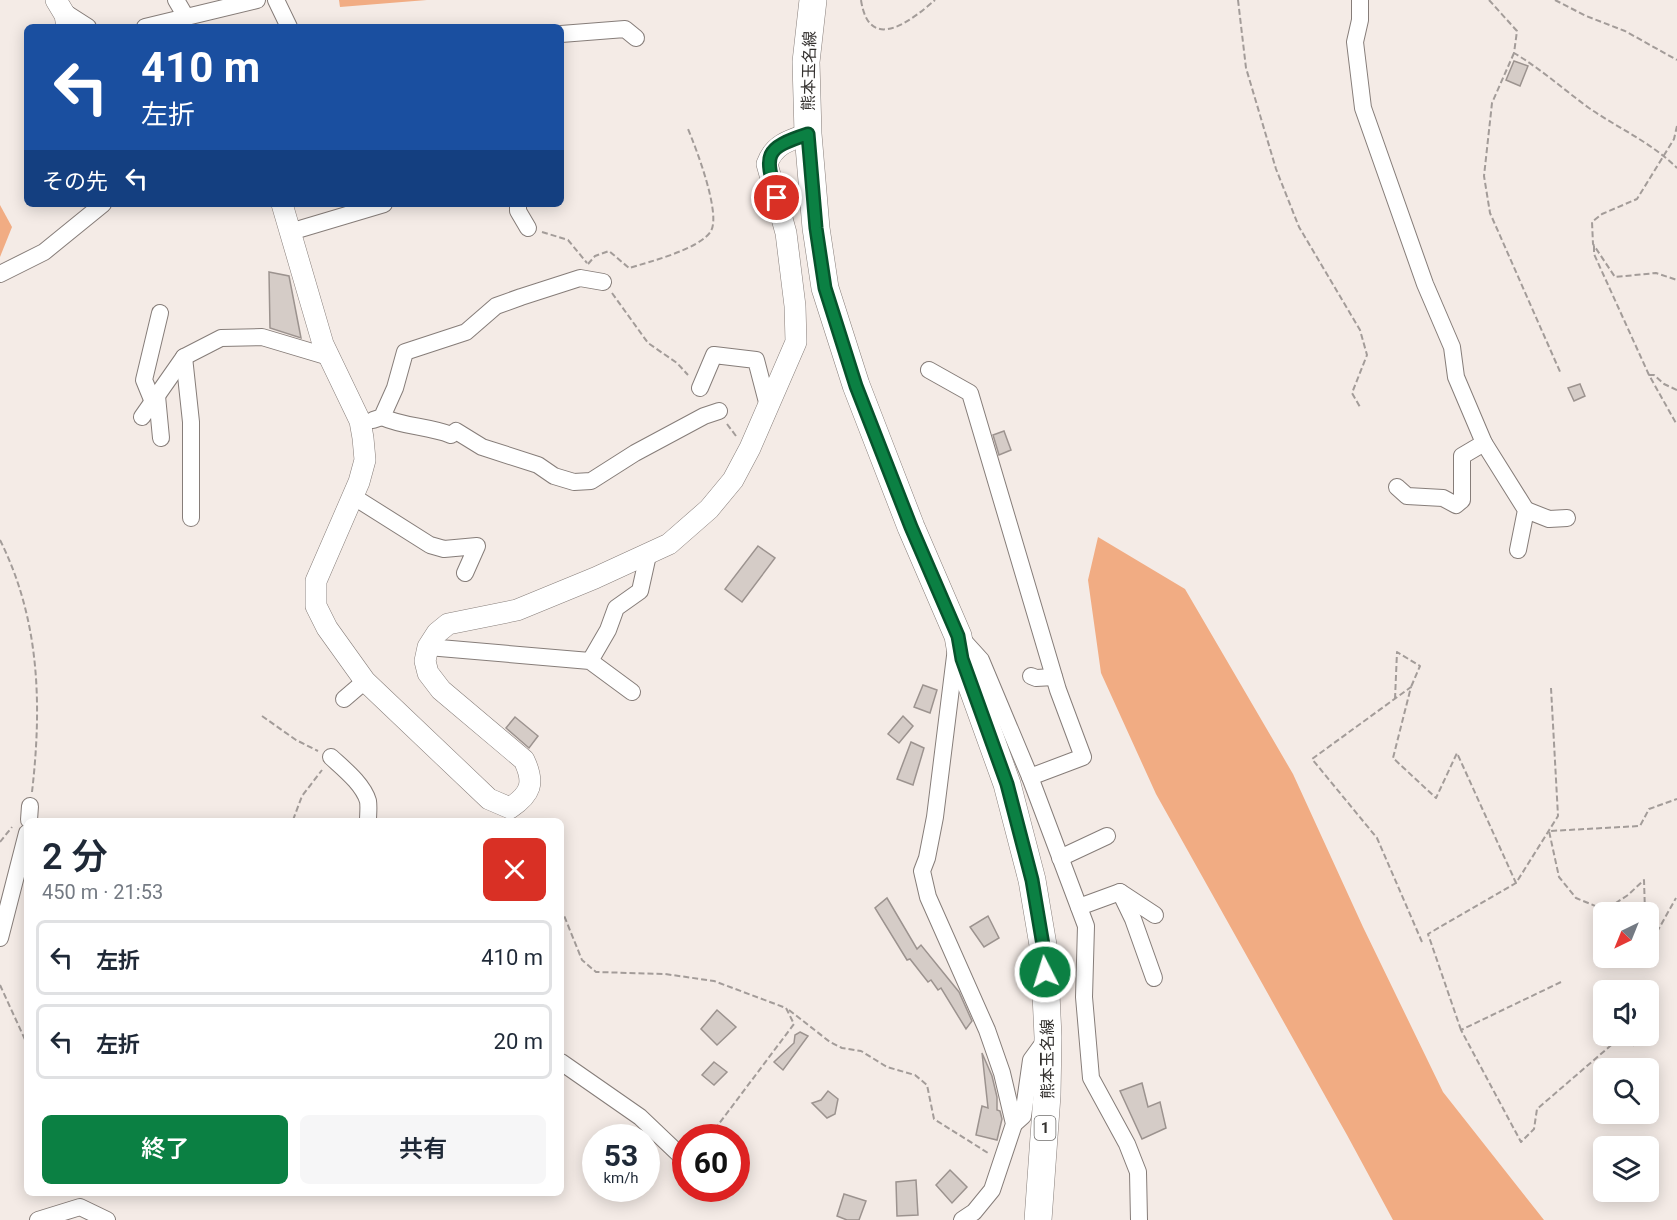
<!DOCTYPE html>
<html lang="ja">
<meta charset="utf-8">
<style>
:root{--surface:#fff;--page:#f6f6f7;--text:#1f2937;--muted:#747a83;--line:#e0e1e3;--accent:#0b8043}
body{margin:0;font-family:Roboto,"Noto Sans JP",sans-serif;background:var(--page);color:var(--text);height:100vh;display:flex;flex-direction:column;font-size:22px;white-space:nowrap}
*{box-sizing:border-box;margin:0}
p{font-size:20px;color:var(--muted)}
.icon{flex:none;width:33px;height:33px;fill:none;stroke:currentColor;stroke-width:2;stroke-linecap:round;stroke-linejoin:round}
.map{position:relative;flex:1;overflow:hidden}
.sheet{position:absolute;left:24px;top:818px;width:540px;height:378px;display:flex;flex-direction:column;background:var(--surface);border-radius:9px;box-shadow:0 3px 15px #0003}
.sheet>*{flex:none}
.top-card{position:absolute;left:24px;top:24px;width:540px;height:183px;border-radius:9px;box-shadow:0 3px 15px #0003;background:#1a4fa0;color:#fff;overflow:hidden}
.needle{width:39px;rotate:223deg}
.tools{position:absolute;left:1593px;top:902px;display:grid;gap:12px}
.tools a{display:grid;place-items:center;width:66px;height:66px;border-radius:9px;background:var(--surface);box-shadow:0 3px 15px #0003;font-size:30px}
.speed{position:absolute;left:582px;top:1124px;display:flex;gap:12px;font-size:30px;font-weight:700;text-align:center}
.speed>*{display:grid;place-content:center;width:78px;height:78px;border-radius:50%;background:var(--surface);box-shadow:0 3px 15px #0003;line-height:1}
.speed small{font-size:15px;font-weight:400}
.speed .limit{border:9px solid #d22;background:#fff;color:#111}
.pin{position:absolute;display:grid;place-items:center;width:51px;height:51px;color:#fff;margin:-26px;border:3px solid #fff;border-radius:50%;box-shadow:0 2px 6px #0007}
.me{position:absolute;width:66px;margin:-33px;rotate:355deg;stroke-linejoin:round;filter:drop-shadow(0 0 4px #0008)}
.turn{display:flex;align-items:center;gap:21px;height:126px;padding:0 18px;font-size:27px}
.turn .icon{width:78px;height:78px;stroke-width:2.5}
.turn b{display:block;font-size:42px;line-height:51px}
.then{display:flex;align-items:center;height:57px;padding:0 18px;background:#0003;gap:12px;font-size:22px}
.round{display:grid;place-items:center;flex:none;width:63px;height:63px;border-radius:9px;background:var(--page)}
.overview{display:flex;align-items:center;justify-content:space-between;height:102px;padding:0 18px}
h1{font-size:36px;font-weight:600;line-height:45px}
.cta{display:flex;gap:12px;margin-top:auto;padding:12px 18px}
.cta a{flex:1;height:69px;border-radius:9px;background:var(--accent);color:#fff;font-size:24px;font-weight:600;line-height:69px;text-align:center}
.cta a+a{background:var(--page);color:var(--text)}
ul{padding:0;list-style:none}
li{display:flex;align-items:center;gap:18px;height:75px;margin:0 12px 9px;padding:0 6px;border:3px solid var(--line);border-radius:9px}
li div{flex:1}
li b{display:block;font-size:22px}
li em{font-style:normal}
.map>svg:first-child{display:block}
</style>
<div class="map">
<svg width="1677" height="1220" viewBox="0 0 1677 1220">
<rect width="100%" height="100%" fill="#f4ebe6"/>
<g fill="#f1ac83">
<polygon points="339,0 427,0 340,7"/>
<polygon points="0,205 12,227 0,257"/>
<polygon points="1098,537 1185,589 1293,774 1363,927 1443,1092 1544,1220 1393,1220 1347,1135 1156,794 1101,673 1088,580"/>
</g>
<g fill="#d5ccc7" stroke="#9c938f" stroke-width="1.5">
<polygon points="1514,61 1528,66 1520,86 1506,80"/>
<polygon points="269,272 289,276 301,338 270,328"/>
<polygon points="1580,384 1585,396 1574,401 1568,388"/>
<polygon points="1004,431 1011,450 999,455 993,435"/>
<polygon points="758,546 775,558 742,602 725,589"/>
<polygon points="923,685 937,690 930,713 914,707"/>
<polygon points="903,716 913,726 899,743 888,734"/>
<polygon points="515,717 538,736 529,748 506,728"/>
<polygon points="911,742 924,748 913,785 897,779"/>
<polygon points="887,898 917,949 921,945 959,992 972,1021 966,1029 941,988 938,990 931,980 928,982 910,959 907,960 875,908"/>
<polygon points="988,916 999,938 984,947 970,927"/>
<polygon points="717,1010 736,1027 717,1045 701,1029"/>
<polygon points="800,1032 808,1036 783,1070 774,1062 794,1043 795,1035"/>
<polygon points="982,1053 992,1076 997,1097 997,1110 1000,1111 1002,1119 997,1140 976,1135 982,1106 988,1108"/>
<polygon points="714,1062 727,1072 714,1085 702,1075"/>
<polygon points="1142,1083 1148,1107 1160,1102 1166,1128 1142,1139 1120,1091"/>
<polygon points="828,1091 838,1099 835,1114 827,1118 812,1103 821,1100"/>
<polygon points="950,1170 967,1187 952,1203 936,1185"/>
<polygon points="916,1180 918,1215 897,1216 896,1182"/>
<polygon points="844,1194 866,1201 859,1220 847,1220 837,1216"/>
</g>
<g fill="none" stroke-linecap="round" stroke-linejoin="round">
<defs>
<g id="minor">
<polyline points="176,0 186,17"/>
<polyline points="276,0 289,27"/>
<polyline points="1360,0 1360,20 1355,42 1363,108 1425,284 1452,347 1456,377 1484,443 1462,456 1462,500 1456,505 1443,498 1407,496 1397,487"/>
<polyline points="63,11 88,27"/>
<polyline points="145,27 257,0"/>
<polyline points="561,34 625,29 636,38"/>
<polyline points="518,204 518,211 528,228"/>
<polyline points="290,232 384,204"/>
<polyline points="0,274 44,252 103,204"/>
<polyline points="184,357 191,422 191,518"/>
<polyline points="929,370 970,393 1058,690 1083,757 1030,777"/>
<polyline points="700,388 714,355 756,360 768,406"/>
<polyline points="157,396 161,438"/>
<polyline points="153,402 144,380 160,313"/>
<polyline points="142,417 184,357 221,338 262,337 329,357"/>
<path d="M382 417C404 427 428 426 451 435L456 431 482 447 538 465 554 476 574 482 591 481 635 453 704 416 719 411"/>
<polyline points="373,420 382,417 395,388 405,352 466,332 496,306 521,297 580,278 603,282"/>
<polyline points="1484,443 1526,510 1518,550"/>
<polyline points="354,497 430,545 444,549 477,546 465,573"/>
<polyline points="1526,510 1549,519 1567,518"/>
<polyline points="961,638 981,660 1030,777 1086,926 1084,997 1091,1078 1127,1144 1138,1172 1139,1220"/>
<polyline points="428,647 590,661 632,692"/>
<polyline points="956,648 935,817 927,858 922,871 928,897 987,1030 1002,1073 1014,1124 992,1190 974,1212 962,1220"/>
<polyline points="590,661 608,630 616,608 640,591 648,555"/>
<polyline points="1031,676 1036,678 1054,677"/>
<polyline points="344,699 365,681"/>
<path d="M331 757C344 769 363 784 368 801 369 807 368 815 368 820"/>
<polyline points="29,820 30,806"/>
<polyline points="1060,858 1107,836"/>
<polyline points="1120,892 1133,919 1154,978"/>
<polyline points="1079,907 1120,892 1155,915"/>
<polyline points="0,938 27,833"/>
<polyline points="561,1062 640,1117 682,1157 686,1156"/>
<polyline points="1014,1124 1023,1116 1031,1060 1047,1038"/>
<polyline points="38,1220 80,1207 107,1220"/>
</g>
<g id="tertiary">
<polyline points="56,0 65,15 67,27"/>
<path d="M282 204 323 344 360 421 363 438 365 460 359 482 316 581V606L327 628 365 681 489 799 510 808C531 794 535 783 524 760L441 690 428 673 425 661 428 647 437 633 448 624 517 610 595 578 669 544 709 509 733 480 750 448 796 342 795 306 786 233 767 164C774 144 790 140 808 134"/>
</g>
<polyline id="primary" points="813,0 806,62 808,134 816,228 825,288 856,385 911,527 958,636 962,659 1007,784 1032,880 1044,951 1048,1037 1047,1095 1038,1220"/>
</defs>
<use href="#minor" stroke="#867d79" stroke-width="18"/>
<use href="#tertiary" stroke="#867d79" stroke-width="22"/>
<use href="#primary" stroke="#867d79" stroke-width="28"/>
<g stroke="#a39c99" stroke-width="2" stroke-dasharray="6 3" stroke-linecap="butt">
<path d="M861 0C869 54 911 21 935 0"/>
<polyline points="1238,0 1246,68 1276,169 1299,227 1360,330 1367,355 1352,393 1360,407"/>
<path d="M1489 0 1517 31 1514 53C1541 69 1563 89 1589 108 1618 128 1652 143 1677 168"/>
<polyline points="1555,0 1586,16 1625,31 1677,60"/>
<polyline points="1514,53 1492,103 1484,176 1490,213 1561,374"/>
<polyline points="1677,126 1674,139 1637,199 1602,214 1592,222 1593,244 1615,277 1656,273 1677,280"/>
<polyline points="542,232 568,240 587,263"/>
<polyline points="1594,246 1594,254 1649,375"/>
<path d="M588 264 595 256 609 251 629 268C649 262 700 249 711 231 721 213 696 148 688 129"/>
<polyline points="612,293 648,343 677,363 688,375"/>
<polyline points="1677,390 1664,384 1654,375 1649,375 1677,425"/>
<polyline points="727,424 736,436"/>
<path d="M0 540C40 620 42 705 32 792"/>
<polyline points="1395,699 1397,652 1420,666 1411,687"/>
<polyline points="262,716 296,740 318,751"/>
<polyline points="293,820 302,796 322,770"/>
<polyline points="0,842 12,827"/>
<polyline points="561,908 582,960 596,972 665,974 714,981 786,1008 794,1024 709,1137"/>
<polyline points="1645,912 1644,880 1628,895 1605,910 1576,898 1559,877 1549,831 1640,826 1649,809 1677,799"/>
<polyline points="1422,942 1377,838 1312,759 1411,687 1393,758 1436,798 1457,753 1516,883 1558,816 1551,688"/>
<polyline points="1648,948 1676,898"/>
<polyline points="1561,982 1461,1030 1521,1142 1534,1129 1537,1109 1623,1035"/>
<polyline points="0,985 27,1044"/>
<polyline points="789,1010 830,1042 842,1048 861,1051 887,1067 915,1075 927,1085 934,1119 988,1153"/>
<polyline points="1461,1030 1428,934 1516,883"/>
<polyline points="1633,1046 1636,1035"/>
</g>
<use href="#minor" stroke="#fff" stroke-width="16"/>
<use href="#tertiary" stroke="#fff" stroke-width="21"/>
<use href="#primary" stroke="#fff" stroke-width="27"/>
</g>
<g fill="none" stroke-linecap="round" stroke-linejoin="round">
<defs>
<path id="route" d="M777 198C765 155 762 149 808 134L816 228 825 288 856 386 911 527 958 636 962 659 1007 784 1032 880 1044 951 1045 972"/>
</defs>
<use href="#route" stroke="#07532c" stroke-width="15"/>
<use href="#route" stroke="#0b8043" stroke-width="10"/>
</g>
<g text-anchor="middle" dominant-baseline="central" stroke-width="5" stroke-linejoin="round" paint-order="stroke">
<rect fill="#fff" stroke="#716f6d" stroke-width="1.5" x="1034.5" y="1116" width="21" height="24" rx="4.5"/>
<g font-size="15" font-weight="bold" fill="#34312f">
<text x="1045" y="1128">1</text>
</g>
<g font-size="16" fill="#34312f" stroke="#fff">
<text transform="translate(809 71) rotate(-89)">熊本玉名線</text>
<text transform="translate(1047 1059) rotate(-90)">熊本玉名線</text>
</g>
</g>
</svg>
<div class="tools">
<a><svg class="needle" viewBox="-14 -14 28 28"><path d="M0-13l5 13h-10z" fill="#e53935"/><path d="M0 13l5-13h-10z" fill="#747a83"/></svg></a>
<a><svg class="icon" aria-label="sound" viewBox="0 0 24 24"><path d="M4 9h4l5-4v14l-5-4H4zM17 9q2 3 0 6"/></svg></a>
<a><svg class="icon" aria-label="search" viewBox="0 0 24 24"><circle cx="10" cy="10" r="6"/><path d="M15 15l6 6"/></svg></a>
<a><svg class="icon" aria-label="layers" viewBox="0 0 24 24"><path d="M12 4l9 5-9 5-9-5zM3 14l9 5 9-5"/></svg></a>
</div>
<div class="speed"><div>53<small>km/h</small></div><div class="limit">60</div></div>
<div class="pin" style="left:777px;top:198px;background:#d93025"><svg class="icon" aria-label="arrive" viewBox="0 0 24 24"><path d="M6 21V4h12l-3 4 3 4H6"/></svg></div>
<svg class="me" style="left:1045px;top:972px" viewBox="-20 -20 40 40"><circle r="17" fill="#0b8043" stroke="#fff" stroke-width="3"/><path d="M0-11L8 9 0 5-8 9z" fill="#fff"/></svg>
<div class="top-card">
<div class="turn"><svg class="icon" aria-label="left" viewBox="0 0 24 24"><path d="M17 20v-9H6M10 6l-5 5 5 5"/></svg><div><b>410 m</b>左折</div></div>
<div class="then">その先<svg class="icon" aria-label="left" viewBox="0 0 24 24"><path d="M17 20v-9H6M10 6l-5 5 5 5"/></svg></div>
</div>
<section class="sheet">
<div class="overview"><div><h1>2 分</h1><p>450 m · 21:53</p></div><a class="round" style="background:#d93025;color:#fff"><svg class="icon" aria-label="close" viewBox="0 0 24 24"><path d="M6 6l12 12M18 6L6 18"/></svg></a></div>
<ul>
<li><svg class="icon" aria-label="left" viewBox="0 0 24 24"><path d="M17 20v-9H6M10 6l-5 5 5 5"/></svg><div><b>左折</b></div><em>410 m</em></li>
<li><svg class="icon" aria-label="left" viewBox="0 0 24 24"><path d="M17 20v-9H6M10 6l-5 5 5 5"/></svg><div><b>左折</b></div><em>20 m</em></li>
</ul>
<div class="cta"><a>終了</a><a>共有</a></div>
</section>
</div>
